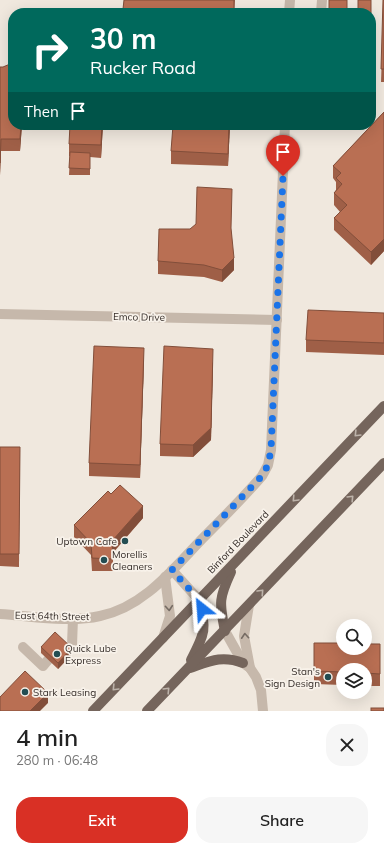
<!DOCTYPE html>
<meta charset="utf-8">
<style>
:root{--surface:#fff;--page:#f6f6f6;--text:#222;--muted:#767676;--accent:#d93025}
body{margin:0;font-family:Mulish,sans-serif;background:var(--page);color:var(--text);height:100vh;display:flex;flex-direction:column;font-size:15px;white-space:nowrap}
*{box-sizing:border-box;margin:0}
p{font-size:13px;color:var(--muted)}
.icon{flex:none;width:22px;height:22px;fill:none;stroke:currentColor;stroke-width:2;stroke-linecap:round;stroke-linejoin:round}
.map{position:relative;height:711px;overflow:hidden}
.panel{display:flex;flex-direction:column;background:var(--surface);flex:1}
.panel>*{flex:none}
.top-card{position:absolute;left:8px;top:8px;width:368px;height:122px;border-radius:16px;box-shadow:0 4px 16px #0002;background:#00695c;color:#fff;overflow:hidden}
.tools{position:absolute;left:336px;top:619px;display:grid;gap:8px}
.tools a{display:grid;place-items:center;width:36px;height:36px;border-radius:50%;background:var(--surface);box-shadow:0 4px 16px #0002;font-size:20px}
.pin{position:absolute;display:grid;place-items:center;width:34px;height:34px;color:#fff;margin:-41px -17px;border-radius:50% 50% 50% 0;rotate:-45deg;box-shadow:0 0 4px #0007}
.pin .icon{rotate:45deg}
.me{position:absolute;width:44px;margin:-22px;rotate:332deg;stroke-linejoin:round;filter:drop-shadow(0 0 3px #0008)}
.turn{display:flex;align-items:center;gap:14px;height:84px;padding:0 16px;font-size:18px}
.turn .icon{width:52px;height:52px;stroke-width:2.5}
.turn b{display:block;font-size:28px;line-height:34px}
.then{display:flex;align-items:center;height:38px;padding:0 16px;background:#0003;gap:8px;font-size:15px}
.round{display:grid;place-items:center;flex:none;width:42px;height:42px;border-radius:16px;background:var(--page)}
.overview{display:flex;align-items:center;justify-content:space-between;height:68px;padding:0 16px}
h1{font-size:24px;font-weight:600;line-height:30px}
.action{display:flex;gap:8px;margin-top:auto;padding:8px 16px}
.action a{flex:1;height:46px;border-radius:16px;background:var(--accent);color:#fff;font-size:16px;font-weight:600;line-height:46px;text-align:center}
.action a+a{background:var(--page);color:var(--text)}
.map>svg:first-child{display:block}
</style>
<div class="map">
<svg width="384" height="711" viewBox="0 0 384 711">
<rect width="100%" height="100%" fill="#f0e8de"/>
<g fill="none" stroke-linecap="round" stroke-linejoin="round">
<g stroke="#c6b8ab" stroke-width="10">
<polyline points="289,13 290,0"/>
<polyline points="321,13 322,0"/>
<polyline points="0,314 277,320"/>
<polyline points="172,570 199,600"/>
<polyline points="249,605 244,636 250,668"/>
<path d="M0 614C32 616 69 623 100 616 144 607 173 569 203 538 223 518 243 498 262 476L268 465 271 450 285 125"/>
<polyline points="225,631 243,663 250,668 256,677 261,690 263,711"/>
<polyline points="163,638 170,616 165,577"/>
<polyline points="23,647 43,666 48,660"/>
<polyline points="67,650 72,645 73,618"/>
</g>
<g stroke="#75655c" stroke-width="10">
<path d="M225 631C219 602 219 598 231 572"/>
<path d="M191 660C205 633 207 629 199 600"/>
<path d="M190 668C210 661 222 655 243 663"/>
<polyline points="93,711 384,406"/>
<polyline points="147,711 384,463"/>
</g>
</g>
<g fill="#9f5f47">
<polygon points="124,0 235,0 234,13 123,13"/>
<polygon points="384,0 384,82 381,82"/>
<polygon points="0,67 22,125 20,151 1,151 0,175"/>
<polygon points="384,112 384,251 371,265 334,230 334,218 340,212 334,205 334,193 336,190 336,182 333,178 333,166"/>
<polygon points="103,125 101,158 90,157 90,175 69,175 70,156 69,156 69,144"/>
<polygon points="230,125 228,166 171,164 171,151"/>
<polygon points="231,230 234,270 222,282 204,277 158,274 158,261"/>
<polygon points="384,313 384,355 306,352 306,340"/>
<polygon points="144,360 140,478 89,476 89,463"/>
<polygon points="213,362 211,440 193,457 160,456 160,444"/>
<polygon points="0,447 20,447 19,567 0,566"/>
<polygon points="111,494 143,518 113,553 113,571 92,571 91,555 74,537 74,525"/>
<polygon points="314,643 380,644 380,686 365,686 365,670 343,670 343,685 314,684"/>
<polygon points="41,647 72,654 58,669 41,653"/>
</g>
<g fill="#824e3a">
<polygon points="21,125 22,125 20,151 20,139"/>
<polygon points="102,125 103,125 101,158 101,145"/>
<polygon points="229,125 230,125 228,166 228,154"/>
<polygon points="1,139 1,151 0,175 0,163"/>
<polygon points="384,239 384,251 371,265 371,252"/>
<polygon points="234,258 234,270 222,282 222,270"/>
<polygon points="144,348 144,360 140,478 140,465"/>
<polygon points="213,362 211,440 193,457 193,445"/>
<polygon points="143,506 143,518 112,553 112,541"/>
<polygon points="72,648 72,654 58,669 58,663"/>
<polygon points="48,693 48,703 40,711 30,711"/>
</g>
<g fill="#b96f53" stroke="#824e3a">
<polygon points="124,0 234,0 234,13 163,13 163,10 123,9"/>
<rect x="329" y="0" width="18" height="13"/>
<rect x="358" y="0" width="13" height="13"/>
<polygon points="383,0 384,0 384,69 381,69"/>
<polygon points="10,64 13,64 13,125 21,125 20,139 1,139 0,163 0,67 3,67"/>
<polygon points="384,112 384,239 371,252 334,218 347,205 334,193 342,184 336,178 341,173 333,166"/>
<polygon points="70,125 102,125 101,145 69,144"/>
<polygon points="173,125 229,125 228,154 171,151"/>
<polygon points="70,152 90,153 90,169 69,168"/>
<polygon points="197,187 232,189 231,228 234,258 222,270 204,265 158,261 159,229 190,229 196,224"/>
<polygon points="308,310 384,313 384,343 306,340"/>
<polygon points="94,346 144,348 140,465 89,463"/>
<polygon points="164,346 213,349 211,428 193,445 160,444"/>
<polygon points="0,447 20,447 19,554 0,554"/>
<polygon points="120,485 143,506 112,541 113,559 92,558 91,543 74,525 108,491 111,494"/>
<polygon points="55,632 72,648 58,663 41,647"/>
<polygon points="314,643 343,643 343,648 365,648 365,644 380,644 380,674 365,673 365,670 343,670 343,672 314,671"/>
<polygon points="25,671 48,693 30,711 0,711 0,697"/>
<rect x="371" y="708" width="13" height="3"/>
</g>
<defs><path id="oneway-chevron" d="M-2-3.5L2.5 0L-2 3.5" fill="none" stroke-width="1.6" stroke-linecap="round" stroke-linejoin="round"/></defs>
<g stroke="#bdb3aa">
<use href="#oneway-chevron" transform="translate(357 434) rotate(134)"/>
<use href="#oneway-chevron" transform="translate(351 498) rotate(-46)"/>
<use href="#oneway-chevron" transform="translate(295 499) rotate(133)"/>
<use href="#oneway-chevron" transform="translate(261 592) rotate(-47)"/>
<use href="#oneway-chevron" transform="translate(115 688) rotate(134)"/>
<use href="#oneway-chevron" transform="translate(167 690) rotate(-46)"/>
</g>
<g stroke="#766c64">
<use href="#oneway-chevron" transform="translate(169 608) rotate(85)"/>
<use href="#oneway-chevron" transform="translate(245 636) rotate(-94)"/>
</g>
<g fill="none" stroke-linecap="round" stroke-linejoin="round">
<polyline stroke="#1a73e8" stroke-width="7" stroke-dasharray="0 12.6" points="202,609 199,600 172,570 262,476 268,465 271,450 283,176"/>
</g>
<g fill="#234d52" stroke="#f8f2ea" stroke-width="1.5">
<circle cx="125" cy="541" r="4"/>
<circle cx="104" cy="560" r="4"/>
<circle cx="57" cy="654" r="4"/>
<circle cx="328" cy="677" r="4"/>
<circle cx="25" cy="692" r="4"/>
</g>
<g text-anchor="middle" dominant-baseline="central" stroke-width="3.5" stroke-linejoin="round" paint-order="stroke">
<g font-size="10" fill="#352d29" stroke="#f8f2ea">
<text transform="translate(139 317) rotate(1)">Emco Drive</text>
<text transform="translate(238 542) rotate(-46)">Binford Boulevard</text>
<text transform="translate(52 616) rotate(1)">East 64th Street</text>
</g>
<g font-size="10" fill="#352d29" stroke="#f8f2ea" text-anchor="start">
<text x="117" y="541" text-anchor="end">Uptown Cafe</text>
<text x="112" y="554">Morellis<tspan x="112" dy="12">Cleaners</tspan></text>
<text x="65" y="648">Quick Lube<tspan x="65" dy="12">Express</tspan></text>
<text x="320" y="671" text-anchor="end">Stan's<tspan x="320" dy="12">Sign Design</tspan></text>
<text x="33" y="692">Stark Leasing</text>
</g>
</g>
</svg>
<div class="tools">
<a><svg class="icon" aria-label="search" viewBox="0 0 24 24"><circle cx="10" cy="10" r="6"/><path d="M15 15l6 6"/></svg></a>
<a><svg class="icon" aria-label="layers" viewBox="0 0 24 24"><path d="M12 4l9 5-9 5-9-5zM3 14l9 5 9-5"/></svg></a>
</div>
<div class="pin" style="left:283px;top:176px;background:#d93025"><svg class="icon" aria-label="arrive" viewBox="0 0 24 24"><path d="M6 21V4h12l-3 4 3 4H6"/></svg></div>
<svg class="me" style="left:202px;top:609px" viewBox="-20 -20 40 40"><path d="M0-17L14 15 0 8-14 15z" fill="#1a73e8" stroke="#fff" stroke-width="4"/></svg>
<div class="top-card">
<div class="turn"><svg class="icon" aria-label="right" viewBox="0 0 24 24"><path d="M7 20v-9h11M14 6l5 5-5 5"/></svg><div><b>30 m</b>Rucker Road</div></div>
<div class="then">Then<svg class="icon" aria-label="arrive" viewBox="0 0 24 24"><path d="M6 21V4h12l-3 4 3 4H6"/></svg></div>
</div>
</div>
<section class="panel">
<div class="overview"><div><h1>4 min</h1><p>280 m · 06:48</p></div><a class="round"><svg class="icon" aria-label="close" viewBox="0 0 24 24"><path d="M6 6l12 12M18 6L6 18"/></svg></a></div>
<div class="action"><a>Exit</a><a>Share</a></div>
</section>
